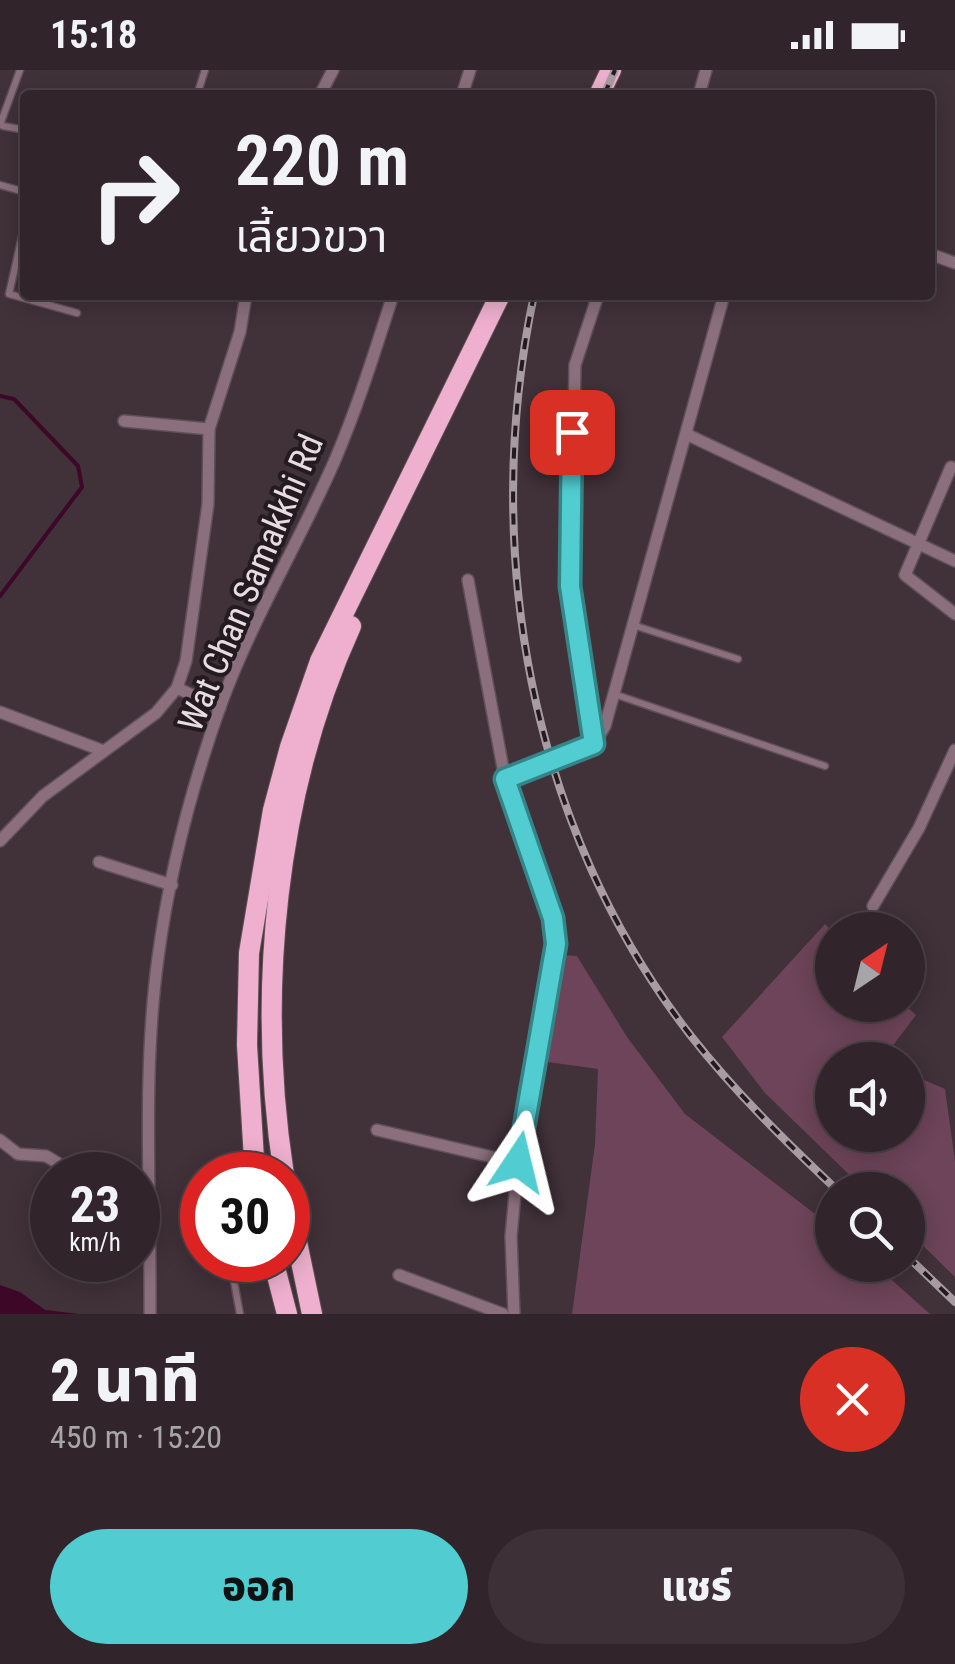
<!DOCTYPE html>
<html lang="th">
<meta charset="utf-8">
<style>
:root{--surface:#31252b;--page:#3d3137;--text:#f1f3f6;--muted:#a8a5a9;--line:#4c4247;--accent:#51ccd1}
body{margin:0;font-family:"Roboto Condensed","Noto Sans Thai",sans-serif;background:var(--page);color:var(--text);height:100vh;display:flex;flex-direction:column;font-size:38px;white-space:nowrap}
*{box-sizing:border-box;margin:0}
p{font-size:32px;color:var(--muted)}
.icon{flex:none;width:55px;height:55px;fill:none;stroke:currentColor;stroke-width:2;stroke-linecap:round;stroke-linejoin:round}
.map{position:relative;height:1244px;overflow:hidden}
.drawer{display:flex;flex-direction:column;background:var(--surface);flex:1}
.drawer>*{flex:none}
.banner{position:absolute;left:20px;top:20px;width:915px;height:210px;border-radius:10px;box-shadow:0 5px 25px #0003,0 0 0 2px var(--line);background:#31252b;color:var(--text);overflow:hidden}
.needle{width:65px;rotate:35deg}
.controls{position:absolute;left:815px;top:842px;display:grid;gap:20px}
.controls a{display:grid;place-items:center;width:110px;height:110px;border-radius:50%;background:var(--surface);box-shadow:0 5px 25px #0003,0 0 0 2px var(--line);font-size:50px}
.speed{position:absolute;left:30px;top:1082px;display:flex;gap:20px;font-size:50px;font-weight:700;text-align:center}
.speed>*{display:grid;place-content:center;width:130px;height:130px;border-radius:50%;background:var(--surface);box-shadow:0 5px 25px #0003,0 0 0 2px var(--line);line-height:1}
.speed small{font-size:25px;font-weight:400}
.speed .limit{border:15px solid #d22;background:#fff;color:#111}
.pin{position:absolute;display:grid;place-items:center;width:85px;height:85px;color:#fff;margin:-42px;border-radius:20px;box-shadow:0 5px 15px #0006}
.me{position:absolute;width:110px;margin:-55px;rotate:10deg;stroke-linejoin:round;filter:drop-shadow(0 0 8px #0008)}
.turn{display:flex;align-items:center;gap:35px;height:210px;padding:0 50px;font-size:45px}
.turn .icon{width:130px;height:130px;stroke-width:2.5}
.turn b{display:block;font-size:70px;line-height:85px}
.round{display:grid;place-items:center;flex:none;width:105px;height:105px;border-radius:52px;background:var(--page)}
.summary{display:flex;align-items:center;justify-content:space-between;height:170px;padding:0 50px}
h1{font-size:60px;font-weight:800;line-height:75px}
.button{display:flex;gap:20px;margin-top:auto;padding:20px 50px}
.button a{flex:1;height:115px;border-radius:60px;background:var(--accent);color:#111;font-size:40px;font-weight:800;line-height:115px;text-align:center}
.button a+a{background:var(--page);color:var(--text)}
.status{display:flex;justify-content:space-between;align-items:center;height:70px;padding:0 50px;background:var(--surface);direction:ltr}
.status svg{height:28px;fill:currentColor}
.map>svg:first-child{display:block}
</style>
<div class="status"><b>15:18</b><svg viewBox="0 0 49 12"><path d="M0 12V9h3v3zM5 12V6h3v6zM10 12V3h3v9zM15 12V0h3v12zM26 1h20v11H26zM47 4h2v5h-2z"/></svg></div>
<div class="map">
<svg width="955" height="1244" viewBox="0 0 955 1244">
<rect width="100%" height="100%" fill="#413139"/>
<g fill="#6d4459">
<polygon points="825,854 832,861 832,935 905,935 916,945 882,990 832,990 832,1065 908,1065 908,1003 945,1019 955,1091 955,1207 908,1161 908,1120 865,1120 765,1023 722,967"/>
<polygon points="561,885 577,886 627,967 685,1044 832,1157 832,1195 875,1195 930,1244 572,1244 595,1074 598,999 548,992"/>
</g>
<polygon fill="#3d0828" points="0,1215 20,1222 45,1240 79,1244 0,1244"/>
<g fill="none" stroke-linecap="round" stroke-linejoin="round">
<polyline stroke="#3d0828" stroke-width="4" points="0,326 14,329 78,396 82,417 0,526"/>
<defs>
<g id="service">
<polyline points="197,25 205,0"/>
<polyline points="0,55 20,0"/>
<polyline points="3,56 25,60"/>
<polyline points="0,115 25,122"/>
<polyline points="25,153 9,224 77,243"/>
<polyline points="633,555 738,589"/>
<polyline points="614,624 825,696"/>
<polyline points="231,1195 240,1244"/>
</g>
<g id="minor">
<polyline points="320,25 333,0"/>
<polyline points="462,25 470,0"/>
<polyline points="699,25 706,0"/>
<polyline points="930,184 955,193"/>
<polyline points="124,351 209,359"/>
<polyline points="686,364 955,491"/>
<polyline points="951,397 905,505 955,544"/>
<polyline points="468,510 505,709 553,848 556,874 518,1093 511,1166 514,1244"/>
<polyline points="177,618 220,638"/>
<polyline points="0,642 101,680"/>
<polyline points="594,674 571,516 575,295 598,225"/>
<polyline points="505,709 594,674 605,656 724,225"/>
<polyline points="0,771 43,726 156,643 177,618 186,591 208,434 209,359 240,262 246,225"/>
<polyline points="99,792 172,815"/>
<polyline points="873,836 919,758 955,680"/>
<polyline points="377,1060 518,1093"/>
<polyline points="0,1070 18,1084 46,1086 78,1105"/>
<polyline points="399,1205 503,1244"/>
<path d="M150 1244C151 1126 142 1004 158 888 169 805 192 716 220 637 251 551 299 473 335 390 358 336 375 281 393 225"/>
</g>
<g id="trunk">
<polyline points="599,25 611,0"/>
<polyline points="255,1105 247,975 249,883 273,740 290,677 320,591 500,225"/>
<path d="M284 1105C256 925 275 723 351 556"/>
<polyline points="288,1129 312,1244"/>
<polyline points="273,1190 287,1244"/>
</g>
</defs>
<use href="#service" stroke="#5f5057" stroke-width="9"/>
<use href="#minor" stroke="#5f5057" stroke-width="14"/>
<use href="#trunk" stroke="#5f5057" stroke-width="22"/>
<use href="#service" stroke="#8b6f7c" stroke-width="6"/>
<use href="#minor" stroke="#8b6f7c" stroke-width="11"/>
<use href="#trunk" stroke="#eeb0ce" stroke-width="20"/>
<defs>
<g id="rail">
<polyline points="604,25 615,0"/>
<path d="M534 225C480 479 530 759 691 966 735 1022 785 1071 837 1120"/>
<polyline points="908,1187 955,1232"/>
</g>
</defs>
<use href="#rail" stroke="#a89ba1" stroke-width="8"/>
<use href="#rail" stroke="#231b1f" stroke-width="4" stroke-dasharray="11" stroke-linecap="butt"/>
</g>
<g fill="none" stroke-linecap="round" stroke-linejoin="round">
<defs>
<polyline id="route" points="518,1092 556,874 553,848 505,709 594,674 570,516 572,362"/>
</defs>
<use href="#route" stroke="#358588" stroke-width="25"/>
<use href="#route" stroke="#51ccd1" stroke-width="18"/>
</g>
<g text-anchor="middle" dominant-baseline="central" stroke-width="8" stroke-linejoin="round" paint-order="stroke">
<g font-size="35" fill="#e7dce1" stroke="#231b1f">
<text transform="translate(251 513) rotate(-67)">Wat Chan Samakkhi Rd</text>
</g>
</g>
</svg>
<div class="controls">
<a><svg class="needle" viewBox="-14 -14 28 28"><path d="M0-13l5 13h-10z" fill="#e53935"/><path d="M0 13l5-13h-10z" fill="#a8a5a9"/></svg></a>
<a><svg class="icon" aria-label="sound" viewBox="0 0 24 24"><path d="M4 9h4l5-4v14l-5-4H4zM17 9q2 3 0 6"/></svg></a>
<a><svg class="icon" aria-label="search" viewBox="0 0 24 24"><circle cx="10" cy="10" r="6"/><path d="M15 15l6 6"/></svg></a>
</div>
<div class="speed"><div>23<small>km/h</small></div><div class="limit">30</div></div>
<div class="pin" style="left:572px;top:362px;background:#d93025"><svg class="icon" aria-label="arrive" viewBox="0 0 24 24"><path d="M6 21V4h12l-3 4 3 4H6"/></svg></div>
<svg class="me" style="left:518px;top:1092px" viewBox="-20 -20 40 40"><path d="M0-17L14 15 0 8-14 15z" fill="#51ccd1" stroke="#fff" stroke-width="4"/></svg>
<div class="banner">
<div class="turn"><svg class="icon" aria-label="right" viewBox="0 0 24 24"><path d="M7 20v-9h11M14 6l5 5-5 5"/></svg><div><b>220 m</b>เลี้ยวขวา</div></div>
</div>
</div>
<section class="drawer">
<div class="summary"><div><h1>2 นาที</h1><p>450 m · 15:20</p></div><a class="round" style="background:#d93025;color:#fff"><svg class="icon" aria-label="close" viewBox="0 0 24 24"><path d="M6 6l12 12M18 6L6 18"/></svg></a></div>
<div class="button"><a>ออก</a><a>แชร์</a></div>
</section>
